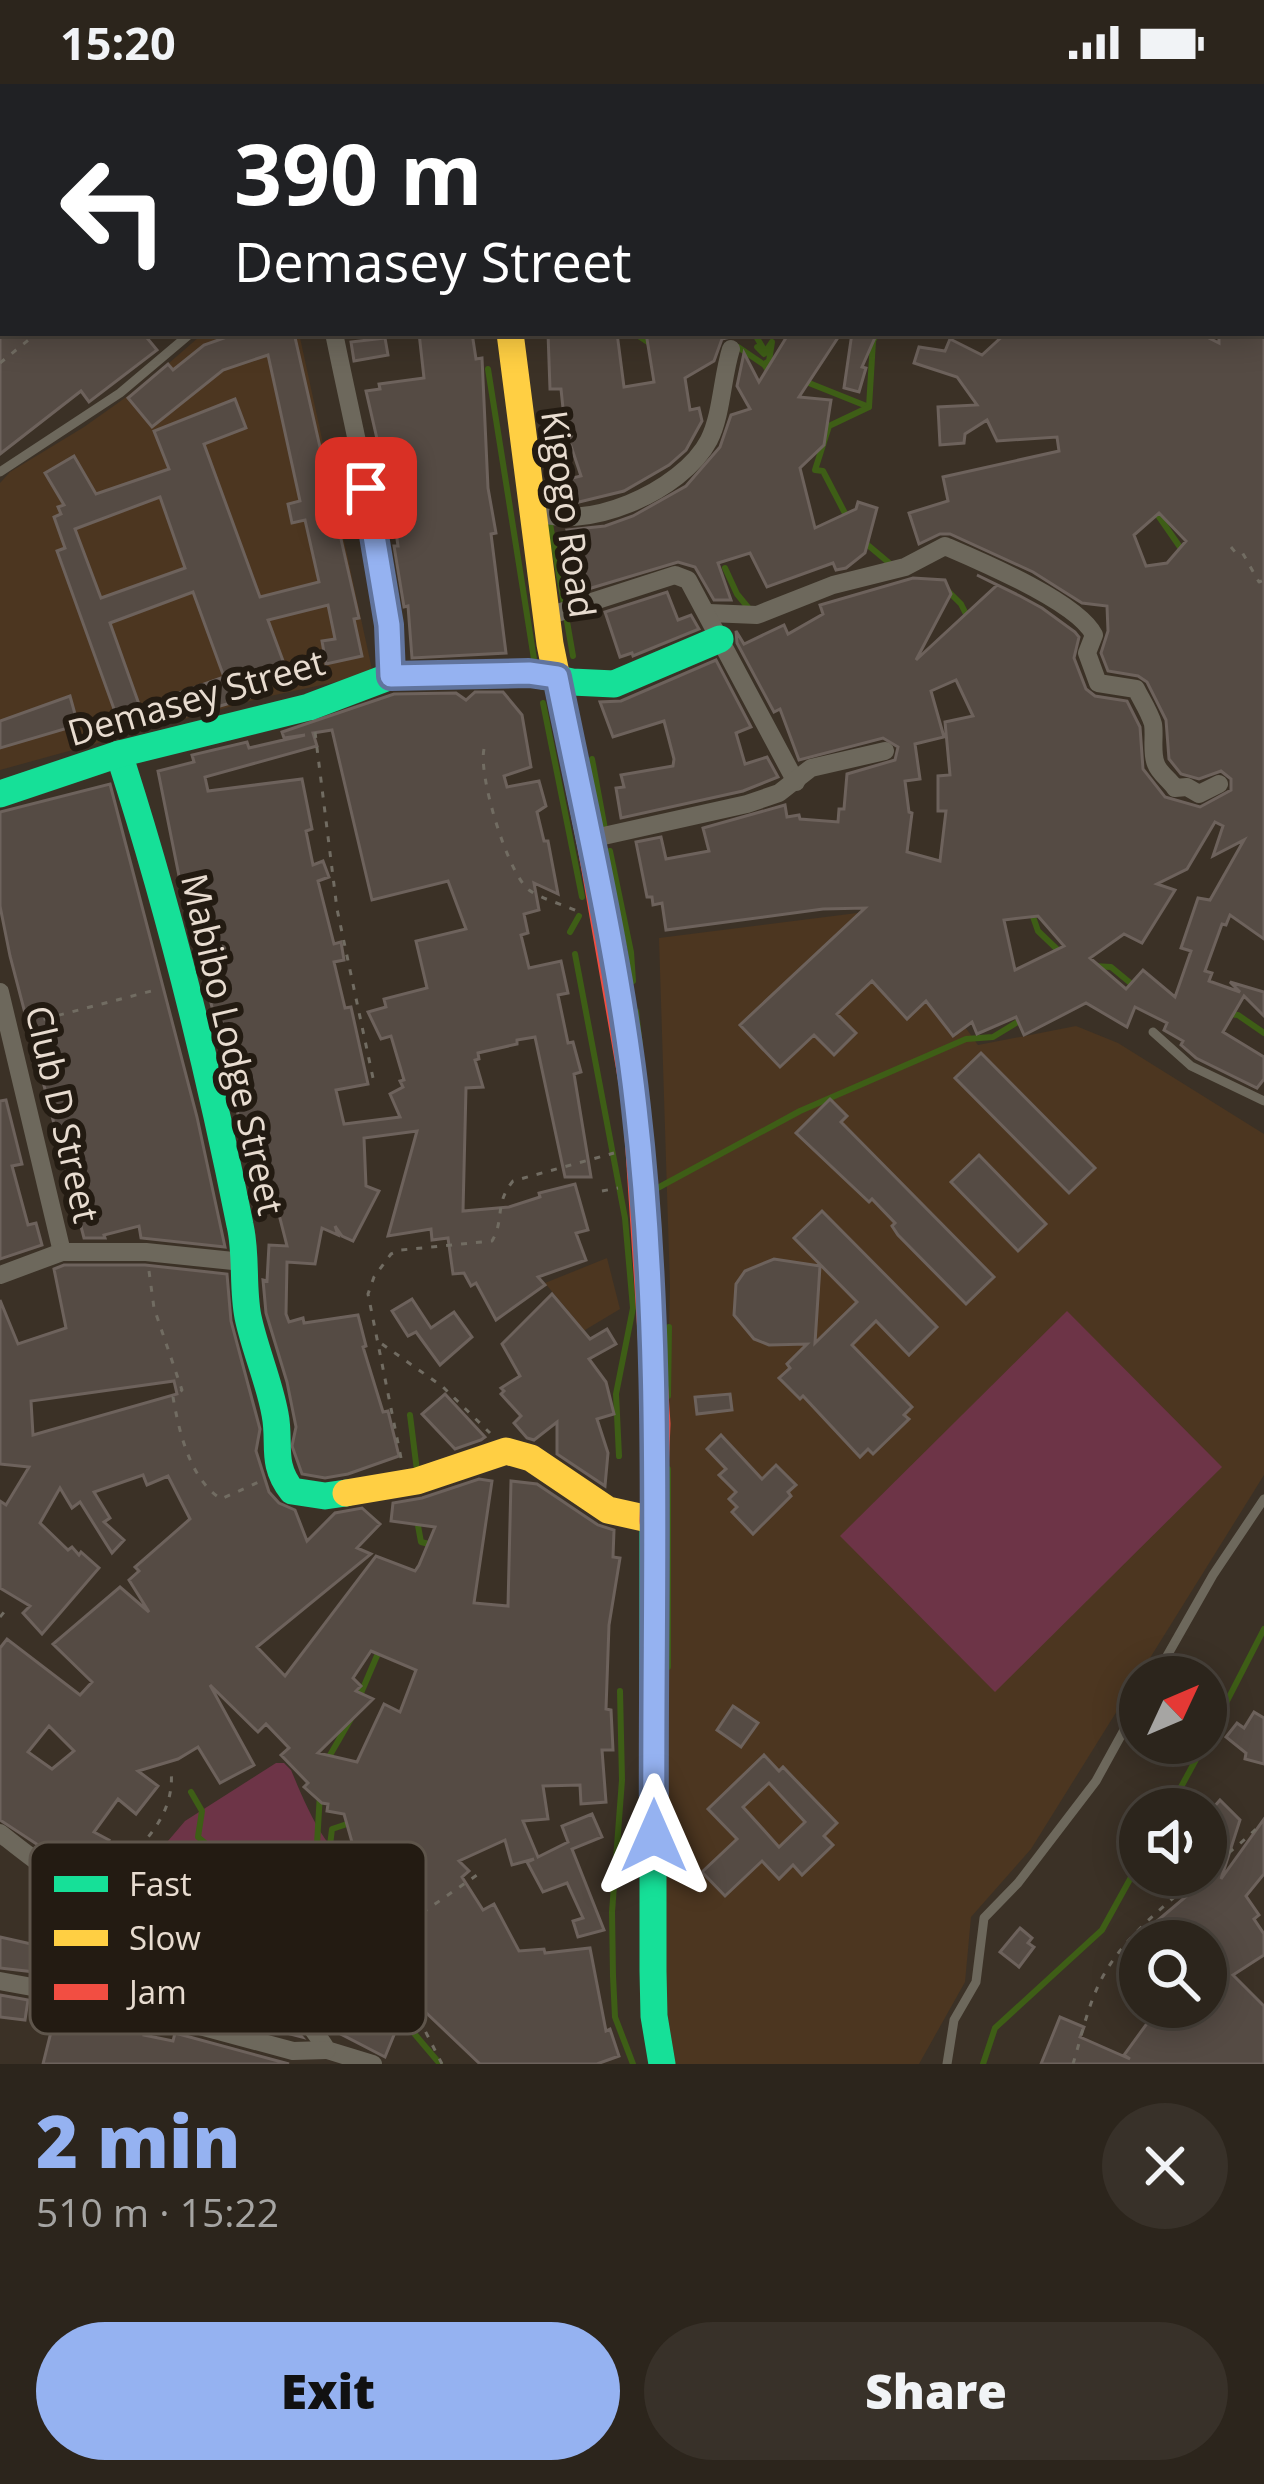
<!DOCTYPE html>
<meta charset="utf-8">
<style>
:root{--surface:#2c251c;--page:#383129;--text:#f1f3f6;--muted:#a6a5a3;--line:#48423b;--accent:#95b2f1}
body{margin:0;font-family:"Open Sans",sans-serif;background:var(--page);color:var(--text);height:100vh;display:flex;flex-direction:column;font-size:45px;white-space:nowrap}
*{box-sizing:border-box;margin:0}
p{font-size:39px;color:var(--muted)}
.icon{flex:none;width:66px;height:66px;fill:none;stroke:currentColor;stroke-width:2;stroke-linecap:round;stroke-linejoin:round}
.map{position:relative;height:1980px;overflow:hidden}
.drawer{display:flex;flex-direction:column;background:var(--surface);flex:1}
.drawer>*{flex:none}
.guide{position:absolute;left:0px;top:0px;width:1266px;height:252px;box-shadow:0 6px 30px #0003,0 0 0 3px var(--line);background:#202124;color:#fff;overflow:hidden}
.needle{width:78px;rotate:46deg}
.fabs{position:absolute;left:1119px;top:1572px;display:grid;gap:24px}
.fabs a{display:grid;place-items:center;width:108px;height:108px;border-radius:50%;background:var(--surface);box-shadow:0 6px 30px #0003,0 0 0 3px var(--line);font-size:60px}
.pin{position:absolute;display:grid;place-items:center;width:102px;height:102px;color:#fff;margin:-51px;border-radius:24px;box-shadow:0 6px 18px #0006}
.me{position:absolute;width:132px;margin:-66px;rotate:0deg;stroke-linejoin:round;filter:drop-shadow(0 0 9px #0008)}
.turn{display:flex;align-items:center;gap:42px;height:252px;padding:0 36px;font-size:54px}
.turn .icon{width:156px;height:156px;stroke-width:2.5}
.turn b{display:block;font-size:84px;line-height:102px}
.round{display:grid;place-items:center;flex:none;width:126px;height:126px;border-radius:63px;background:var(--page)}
.summary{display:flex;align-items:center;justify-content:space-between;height:204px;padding:0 36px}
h1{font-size:72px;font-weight:800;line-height:90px;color:var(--accent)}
.cta{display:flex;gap:24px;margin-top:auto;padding:24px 36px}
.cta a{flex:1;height:138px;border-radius:72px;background:var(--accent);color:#111;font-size:48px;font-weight:800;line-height:138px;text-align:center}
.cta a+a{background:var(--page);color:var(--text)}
.status{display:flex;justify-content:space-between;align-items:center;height:84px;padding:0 60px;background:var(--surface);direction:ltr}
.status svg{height:33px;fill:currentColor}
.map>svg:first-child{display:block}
</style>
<div class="status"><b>15:20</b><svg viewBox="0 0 49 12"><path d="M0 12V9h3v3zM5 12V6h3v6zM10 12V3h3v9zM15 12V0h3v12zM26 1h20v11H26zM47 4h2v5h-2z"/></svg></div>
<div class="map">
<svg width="1264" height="1980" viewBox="0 0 1264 1980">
<rect width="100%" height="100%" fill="#3b3126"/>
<g fill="#4c3620">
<polygon points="211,249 299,249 373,590 261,614 0,686 0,399 10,388 84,343 146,299 199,253"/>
<polygon points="873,827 899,851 978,961 1076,942 1118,959 1264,1050 1264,1391 1031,1765 971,1833 965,1898 919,1980 674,1980 655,1838 670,1203 659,854"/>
<polygon points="607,1174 620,1225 580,1249 576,1244 579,1240 545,1199"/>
</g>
<g fill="#6d3447">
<polygon points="1067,1227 1222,1383 995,1608 840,1452"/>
<path d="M276 1679H284L291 1686C310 1731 328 1775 372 1799L412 1902 418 1955 411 1948 388 1940 363 1914 322 1853 264 1824 168 1757 185 1737Z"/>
</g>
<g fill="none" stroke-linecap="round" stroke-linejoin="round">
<g stroke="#3e5e16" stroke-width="6">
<polyline points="440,0 441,3"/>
<polyline points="878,0 880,3"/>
<polyline points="667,3 680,3"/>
<polyline points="1257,3 1258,0"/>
<polyline points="634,249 651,260"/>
<polyline points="754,249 763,264 757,263 764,270 772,258 769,277 764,280 770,290"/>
<polyline points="738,263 766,282"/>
<polyline points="488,285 534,575"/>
<polyline points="804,297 869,323"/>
<polyline points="544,405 573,572"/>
<polyline points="1155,427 1182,466"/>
<polyline points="849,437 823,387 815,386 829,342 869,323 873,257 877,249"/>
<polyline points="863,457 894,483"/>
<polyline points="725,484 737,510 751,527"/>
<polyline points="949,508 961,520 969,536"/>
<polyline points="543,619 582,813"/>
<polyline points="592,675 605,745"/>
<polyline points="610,767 631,868 633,897"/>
<polyline points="1031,827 1038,847 1061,869"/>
<polyline points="570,848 579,832"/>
<polyline points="575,870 625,1134 633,1224 616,1310 619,1372"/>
<polyline points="1094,882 1111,883 1134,902"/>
<polyline points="636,927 640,962"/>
<polyline points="1229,930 1238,931 1264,949"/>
<polyline points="652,1107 800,1027 966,955 993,953 1024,934"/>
<polyline points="668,1312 669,1243"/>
<polyline points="410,1331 417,1387"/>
<polyline points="417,1436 421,1458 433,1461"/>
<polyline points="668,1583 668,1385"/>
<polyline points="620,1607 622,1696 612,1828 613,1892 615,1933 633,1980"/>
<polyline points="358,1616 379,1567"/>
<polyline points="1206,1658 1264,1545"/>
<polyline points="326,1678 352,1633"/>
<polyline points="191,1708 202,1727 198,1753 257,1803 303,1830 374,1902 440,1980"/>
<polyline points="1169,1725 1205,1659"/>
<polyline points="303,1830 316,1777 320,1709"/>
<polyline points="333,1863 327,1786 332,1745 350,1739"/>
<polyline points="983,1980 995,1944 1102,1846 1140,1777"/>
</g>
</g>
<g fill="#554b44" stroke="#6d625c" stroke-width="3" fill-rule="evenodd">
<polygon points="0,249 143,249 157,266 89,318 81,307 0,370"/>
<path d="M238 249H294L359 534 354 535 362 572 326 580 322 557 335 555 328 521 268 536 289 593 256 605 258 611 123 650 57 467 65 464 54 433 61 430 58 423 64 421 45 389 74 372 96 410 169 385 154 347 235 315 246 344 204 360 260 513 319 498 305 436 292 439 288 420 300 417 268 271 223 286 152 343 128 314 168 280 173 286 204 261ZM160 413 185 484 101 514 75 445ZM193 508 224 593 140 623 110 539Z"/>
<polygon points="419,249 472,249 476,275 482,274 488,404 496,449 491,450 506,569 412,574 408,522 404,523 394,462 398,462 392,420 366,307 380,305 379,300 424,294"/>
<polygon points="548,249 617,249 624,303 654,298 646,249 733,249 735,252 722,255 714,277 685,294 690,326 699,324 702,337 686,366 669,381 624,407 575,419 570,419 564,396 581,392 571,362 567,363 561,305 550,305"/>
<polygon points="789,249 841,249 799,313 831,316 824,361 800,384 815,444 856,425 858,418 877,424 865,469 846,484 836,486 833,479 767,503 750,469 718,479 731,516 714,516 695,483 678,478 588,505 582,477 578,478 567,446 605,442 633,432 686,402 720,363 731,331 750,325 737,302 744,269 759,298"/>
<polygon points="852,249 877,249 862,283 866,284 859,308 844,304"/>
<path d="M1006 249H1199L1219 259V249H1264V855L1230 831 1226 841 1222 840 1205 887 1212 889 1209 897 1240 908 1230 898 1264 908V932L1244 912 1223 948 1264 973V995L1257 1004 1196 974 1181 961 1183 957 1164 946 1167 939 1135 923 1127 943 1086 919 1024 951 1016 933 977 950 972 938 953 952 926 917 907 935 872 897 837 930 856 949 834 971 814 951 780 983 740 941 865 824 823 825 666 846 662 819 653 821 652 813H647L636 758 661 753 666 775 709 767 703 744 785 721 787 733 799 731 800 735 838 738 839 725H844L847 690 895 676 898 663 883 654 799 676 780 625 774 628 737 559 736 547 744 560 784 541 788 550 823 530 820 521 913 494 945 496 951 510 916 576 997 501 977 491 1020 512 1042 524 1075 548 1079 553 1074 574 1086 605 1095 612 1127 617 1140 643 1143 685 1165 713 1200 723 1231 706V695L1221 687 1199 695 1181 690 1169 675 1166 636 1147 598 1138 592 1108 587 1101 569 1108 547 1107 522 1082 519 1033 488 950 450H940L919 460 909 429 948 417 943 393 1059 367 1057 353 997 357 987 336 965 350 964 359 940 361 938 323 977 321 957 293 914 279 919 263 945 267 950 255 982 271ZM1159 429 1186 457 1167 479 1146 482 1134 451ZM956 596 973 632 945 638 950 691 938 692V727H946L940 777 907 768 912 729 909 728 905 697 920 695 915 660 944 653 931 607ZM1215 738 1223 742 1213 772 1244 756 1210 816 1198 814 1181 864 1191 867 1175 913 1143 886 1126 905 1090 874 1124 850 1142 859 1175 806 1157 800 1187 785ZM1038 832 1064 862 1015 886 1004 836Z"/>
<polygon points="385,254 388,271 354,277 351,258"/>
<polygon points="667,508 678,536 691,531 699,545 633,572 632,569 620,573 605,528"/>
<polygon points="716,576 751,643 736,649 745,680 767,673 778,693 743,707 621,734 616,704 624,703 621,691 673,682 674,675 664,637 613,653 600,618 621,617"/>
<path d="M475 608H503L522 631 531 683 504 692 507 703 539 697 546 722 537 728 544 757H548L558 810 534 799 539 826 524 830 528 849 521 851 529 884 561 877 568 909 558 911 568 959 573 958 581 988 574 990 591 1093H565L535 953 517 956V960L478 969 479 975 475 976 483 1003 466 1004 463 1127 509 1123 540 1113 539 1109 575 1100 588 1146 576 1149 586 1176 538 1193 545 1201 496 1236 476 1199 471 1202 464 1189 453 1190 448 1154 432 1156 431 1145 388 1152 417 1047 364 1054 366 1102 379 1107 353 1157 342 1152 335 1142 338 1151 322 1144 315 1180 287 1178 286 1230 289 1238 303 1234 304 1239 358 1231 366 1262 363 1263 383 1328 388 1327 399 1372 348 1390 325 1394 302 1390 292 1362 296 1343 287 1298 266 1229 263 1196 267 1197 269 1161 287 1162 273 1107 259 1111 246 1066 224 968 229 966 221 934 215 935 180 797 158 687 194 678 192 671 247 658 249 664 305 651 284 654 282 648 394 610 456 609 466 616ZM332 646 372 816 448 797 466 845 416 857 427 904 384 915 386 923 368 928 381 955 391 952 404 996 400 997 403 1003 390 1010 400 1033 344 1040 336 1006 368 1000 351 923 345 924 334 878 344 876 341 858 334 860 318 797 329 793 323 777 313 781 306 747 312 745 302 695 208 707 205 693 317 662 313 649Z"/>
<polygon points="70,612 78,641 0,664 0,637"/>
<polygon points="110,700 197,1033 225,1163 141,1154 139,1142 104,1151 105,1154 84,1154 10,872 0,822 0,728"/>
<polygon points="981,969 1095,1084 1069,1109 955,994"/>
<polygon points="830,1015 847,1032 841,1038 994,1193 966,1220 898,1151 892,1142 895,1139 872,1115 869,1118 796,1049"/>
<polygon points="6,1016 22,1080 12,1082 28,1141 36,1139 42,1161 0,1175 0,1017"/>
<polygon points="979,1071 1046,1140 1018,1167 951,1098"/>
<polygon points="822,1127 937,1243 909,1271 876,1237 852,1261 912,1323 904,1331 909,1335 873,1370 868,1365 860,1373 803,1312 800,1315 779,1294 790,1284 787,1280 807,1260 769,1261 754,1255 734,1231 736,1200 745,1187 774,1175 820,1182 815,1259 857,1218 794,1154"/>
<path d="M64 1181H145L227 1190 231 1237 260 1345 256 1367 269 1408 279 1419 295 1426 307 1457 335 1429 362 1424 380 1440 357 1464 371 1470 257 1563 285 1592 376 1472 415 1487 419 1481 435 1443 391 1437 393 1419 422 1414 479 1395 492 1397 474 1519 508 1522 511 1397 537 1400 598 1441 614 1446 613 1473 620 1474 609 1541 606 1625 611 1626 613 1666H602L606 1718 581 1720 580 1701 543 1702 548 1735 523 1737 538 1773 568 1758 562 1742 592 1730 602 1753 572 1765 604 1846 578 1853 573 1837 583 1834 567 1799 543 1808 527 1778 534 1775 512 1781 505 1756 459 1777 469 1787 462 1793 483 1826 494 1820 519 1867 544 1865 545 1869 590 1864 606 1947 610 1945 619 1972 597 1980H480L418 1921 423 1910 417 1900 422 1897 391 1841 376 1851 366 1836 388 1821 365 1790 349 1760 352 1758 344 1730 327 1727 328 1720 322 1719 304 1703 308 1699 281 1671 289 1664 266 1640 258 1648 210 1601 254 1681 220 1699 198 1663 178 1675 138 1687 158 1702 136 1730 118 1715 94 1748 109 1756 93 1785 84 1780 76 1786 0 1736V1564L7 1555 80 1611 92 1598 53 1560 120 1503 149 1528 129 1496 139 1487 135 1483 190 1435 168 1392 147 1401 143 1391 94 1408 110 1434 104 1438 124 1456 112 1469 80 1418 72 1424 60 1404 40 1439 68 1466 72 1463 79 1471 81 1468 99 1484 42 1550 23 1529 30 1522 0 1504V1417L6 1421 29 1383 0 1380V1216L18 1260 66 1244 54 1185ZM174 1297 177 1310 33 1351 31 1317ZM371 1567 416 1586 400 1628 384 1620 357 1678 318 1669 373 1615 356 1607 361 1602 353 1594ZM49 1642 74 1667 52 1685 28 1668Z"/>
<polygon points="552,1210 590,1255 607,1245 616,1260 589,1275 606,1298 614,1330 597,1335 608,1369 605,1402 557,1370 557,1338 534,1356 527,1354 514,1339 521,1332 501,1310 504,1307 501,1304 520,1292 502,1260"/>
<polygon points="412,1215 431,1244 454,1228 472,1253 440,1281 416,1248 408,1252 392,1227"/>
<polygon points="445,1310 485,1353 481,1356 455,1365 422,1330"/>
<polygon points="730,1310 732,1326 697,1330 695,1313"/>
<polygon points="721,1351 762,1395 776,1381 796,1401 788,1408 791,1412 753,1450 732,1428 737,1423 729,1415 736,1408 719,1391 726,1385 707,1365"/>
<polygon points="733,1622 758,1639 741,1663 717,1646"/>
<polygon points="1254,1628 1264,1634 1264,1680 1245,1675 1246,1669 1226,1653 1237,1639 1244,1644"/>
<path d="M764 1671 779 1687 783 1683 837 1739 824 1752 833 1761 802 1791 793 1781 779 1795 762 1777 725 1812 702 1788 737 1755 708 1725ZM769 1699 805 1738 779 1763 743 1723Z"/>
<polygon points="1220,1716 1240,1736 1221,1795 1264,1735 1264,1790 1246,1812 1259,1831 1254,1835 1264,1850 1264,1871 1233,1891 1264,1922 1264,1980 1041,1980 1060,1933 1084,1943 1080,1953 1130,1975 1124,1971 1159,1923 1206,1923 1206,1857 1160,1857 1167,1849 1157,1837 1195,1805 1181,1791 1206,1791 1206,1732"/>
<polygon points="169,1775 193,1796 203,1783 235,1810 238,1808 270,1846 283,1837 303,1863 320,1855 342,1887 319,1905 350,1942 356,1929 396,1946 385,1973 329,1944 289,1896 228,1845 181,1820 142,1808"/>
<polygon points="141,1841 185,1852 213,1867 252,1898 302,1953 131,1909 133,1896 128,1896"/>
<polygon points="1020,1844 1032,1854 1028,1859 1034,1863 1019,1883 1000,1868"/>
<polygon points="0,1853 40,1862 35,1888 0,1884"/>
<polygon points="0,1911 28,1916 25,1936 0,1933"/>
<polygon points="62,1922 82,1926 81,1931 146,1941 144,1951 173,1957 175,1949 289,1980 43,1980 56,1928 61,1929"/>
</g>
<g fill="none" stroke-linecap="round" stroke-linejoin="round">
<g stroke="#716c62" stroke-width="3" stroke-dasharray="6 9" stroke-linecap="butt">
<polyline points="1132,3 1132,0"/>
<polyline points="0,19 3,23"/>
<polyline points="0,279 37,249"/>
<polyline points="1231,463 1235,468 1242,468 1259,498 1264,496"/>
<polyline points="315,648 337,825 373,994"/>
<path d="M484 665C478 692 508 790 529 806 543 816 566 821 581 829"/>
<polyline points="29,939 159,905"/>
<polyline points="602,1107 618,1104"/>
<path d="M149 1187 154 1224 182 1306 173 1313C179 1348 190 1395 221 1415L261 1397"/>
<polyline points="382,1260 443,1303 490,1349"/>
<path d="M401 1374 368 1210 374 1193 391 1170 401 1166 492 1157C505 1135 494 1120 513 1097L614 1069"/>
<polyline points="0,1533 5,1527"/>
<path d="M106 1795C138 1766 176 1734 171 1686"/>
<polyline points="442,1980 388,1874 393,1849 477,1791"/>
<path d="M1073 1980C1081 1954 1087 1925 1099 1900 1129 1837 1207 1792 1257 1744"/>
</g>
<g stroke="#6d685c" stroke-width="9">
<polyline points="0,388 120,309 191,249"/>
<polyline points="1153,948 1191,982 1264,1017"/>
<polyline points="1155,1593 1213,1491 1264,1415"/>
<polyline points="947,1980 954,1936 976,1898 984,1834 1018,1799 1096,1697 1140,1617"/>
</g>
<g stroke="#6d685c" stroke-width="18">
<polyline points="281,0 282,3"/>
<polyline points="808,0 811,3"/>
<polyline points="629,3 629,0"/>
<polyline points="690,3 711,0"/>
<polyline points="0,163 3,160"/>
<path d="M334 249C357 362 387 476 391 592"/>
<path d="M530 425C581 452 683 407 709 356 722 330 722 293 731 265"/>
<path d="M709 529 757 531 833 501 905 483 945 462C980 477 1078 518 1094 551L1087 569 1098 599 1136 605C1141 615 1150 629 1153 640 1155 652 1151 669 1156 680 1159 689 1170 696 1175 704L1187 703 1199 710 1219 700"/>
<polyline points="548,532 675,491 688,496 796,698"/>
<polyline points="590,755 747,720 779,709 811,684 885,667"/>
<polyline points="0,908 62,1168"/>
<polyline points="0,1191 62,1168 146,1168 243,1178"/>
<path d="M0 1749C33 1775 70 1806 111 1817 132 1822 154 1824 175 1832 237 1857 292 1911 327 1966L373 1980"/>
<polyline points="0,1897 103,1916 293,1967 327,1966"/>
</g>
<g stroke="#16e098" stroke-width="27">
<path d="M119 670C169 824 208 982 240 1141 247 1171 242 1203 248 1233 255 1266 269 1297 275 1330 281 1360 270 1379 292 1407L325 1412 346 1409"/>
<polyline points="0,710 119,670 309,623 391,592 529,589 572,598 614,600 720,555"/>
<polyline points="653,1437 653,1887 654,1932 662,1980"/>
</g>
<g stroke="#ffcf43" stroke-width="27">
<polyline points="510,249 550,560 590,757"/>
<polyline points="346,1409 417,1397 506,1367 531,1374 608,1426 653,1436"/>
</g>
<g stroke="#f24e42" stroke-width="27">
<polyline points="468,0 468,3"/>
<polyline points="590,757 636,1021 657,1340 653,1437"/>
</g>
</g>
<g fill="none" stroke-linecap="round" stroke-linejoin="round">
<defs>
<path id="route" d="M366 404 389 541 391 592 529 589 557 593C586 736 620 879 636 1024 664 1266 652 1509 654 1752"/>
</defs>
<use href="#route" stroke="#61749d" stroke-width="30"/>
<use href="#route" stroke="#95b2f1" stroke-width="21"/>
</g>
<g text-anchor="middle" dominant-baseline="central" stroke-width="12" stroke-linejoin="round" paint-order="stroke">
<g font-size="36" fill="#e8dcd0" stroke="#231b12">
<text transform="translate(569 430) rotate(82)">Kigogo Road</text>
<text transform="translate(196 613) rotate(-16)">Demasey Street</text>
<text transform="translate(233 960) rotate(77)">Mabibo Lodge Street</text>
<text transform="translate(63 1030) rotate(77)">Club D Street</text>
</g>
</g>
<rect x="30" y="1758" width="396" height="192" rx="18" fill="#231b12" stroke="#5e554b" stroke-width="3"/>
<rect x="54" y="1792" width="54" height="16" fill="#16e098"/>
<rect x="54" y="1846" width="54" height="16" fill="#ffcf43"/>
<rect x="54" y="1900" width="54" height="16" fill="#f24e42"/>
<g font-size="33" fill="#e8dcd0">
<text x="129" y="1812">Fast</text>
<text x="129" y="1866">Slow</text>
<text x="129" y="1920">Jam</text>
</g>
</svg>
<div class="fabs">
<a><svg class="needle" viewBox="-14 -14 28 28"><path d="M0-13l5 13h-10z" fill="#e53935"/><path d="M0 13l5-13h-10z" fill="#a6a5a3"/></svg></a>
<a><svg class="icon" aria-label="sound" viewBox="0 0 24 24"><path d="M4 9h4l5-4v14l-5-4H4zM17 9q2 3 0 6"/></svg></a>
<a><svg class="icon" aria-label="search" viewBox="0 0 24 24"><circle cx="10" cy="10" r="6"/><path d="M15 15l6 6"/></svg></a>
</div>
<div class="pin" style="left:366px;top:404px;background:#d93025"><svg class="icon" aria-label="arrive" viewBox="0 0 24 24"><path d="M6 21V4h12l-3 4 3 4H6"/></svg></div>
<svg class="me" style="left:654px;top:1752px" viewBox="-20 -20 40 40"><path d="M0-17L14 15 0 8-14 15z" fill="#95b2f1" stroke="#fff" stroke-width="4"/></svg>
<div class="guide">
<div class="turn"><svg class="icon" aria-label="left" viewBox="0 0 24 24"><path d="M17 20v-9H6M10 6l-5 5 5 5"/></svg><div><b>390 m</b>Demasey Street</div></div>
</div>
</div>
<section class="drawer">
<div class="summary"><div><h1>2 min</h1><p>510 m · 15:22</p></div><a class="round"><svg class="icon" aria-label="close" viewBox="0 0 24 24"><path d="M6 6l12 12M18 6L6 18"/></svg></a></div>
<div class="cta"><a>Exit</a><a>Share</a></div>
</section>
